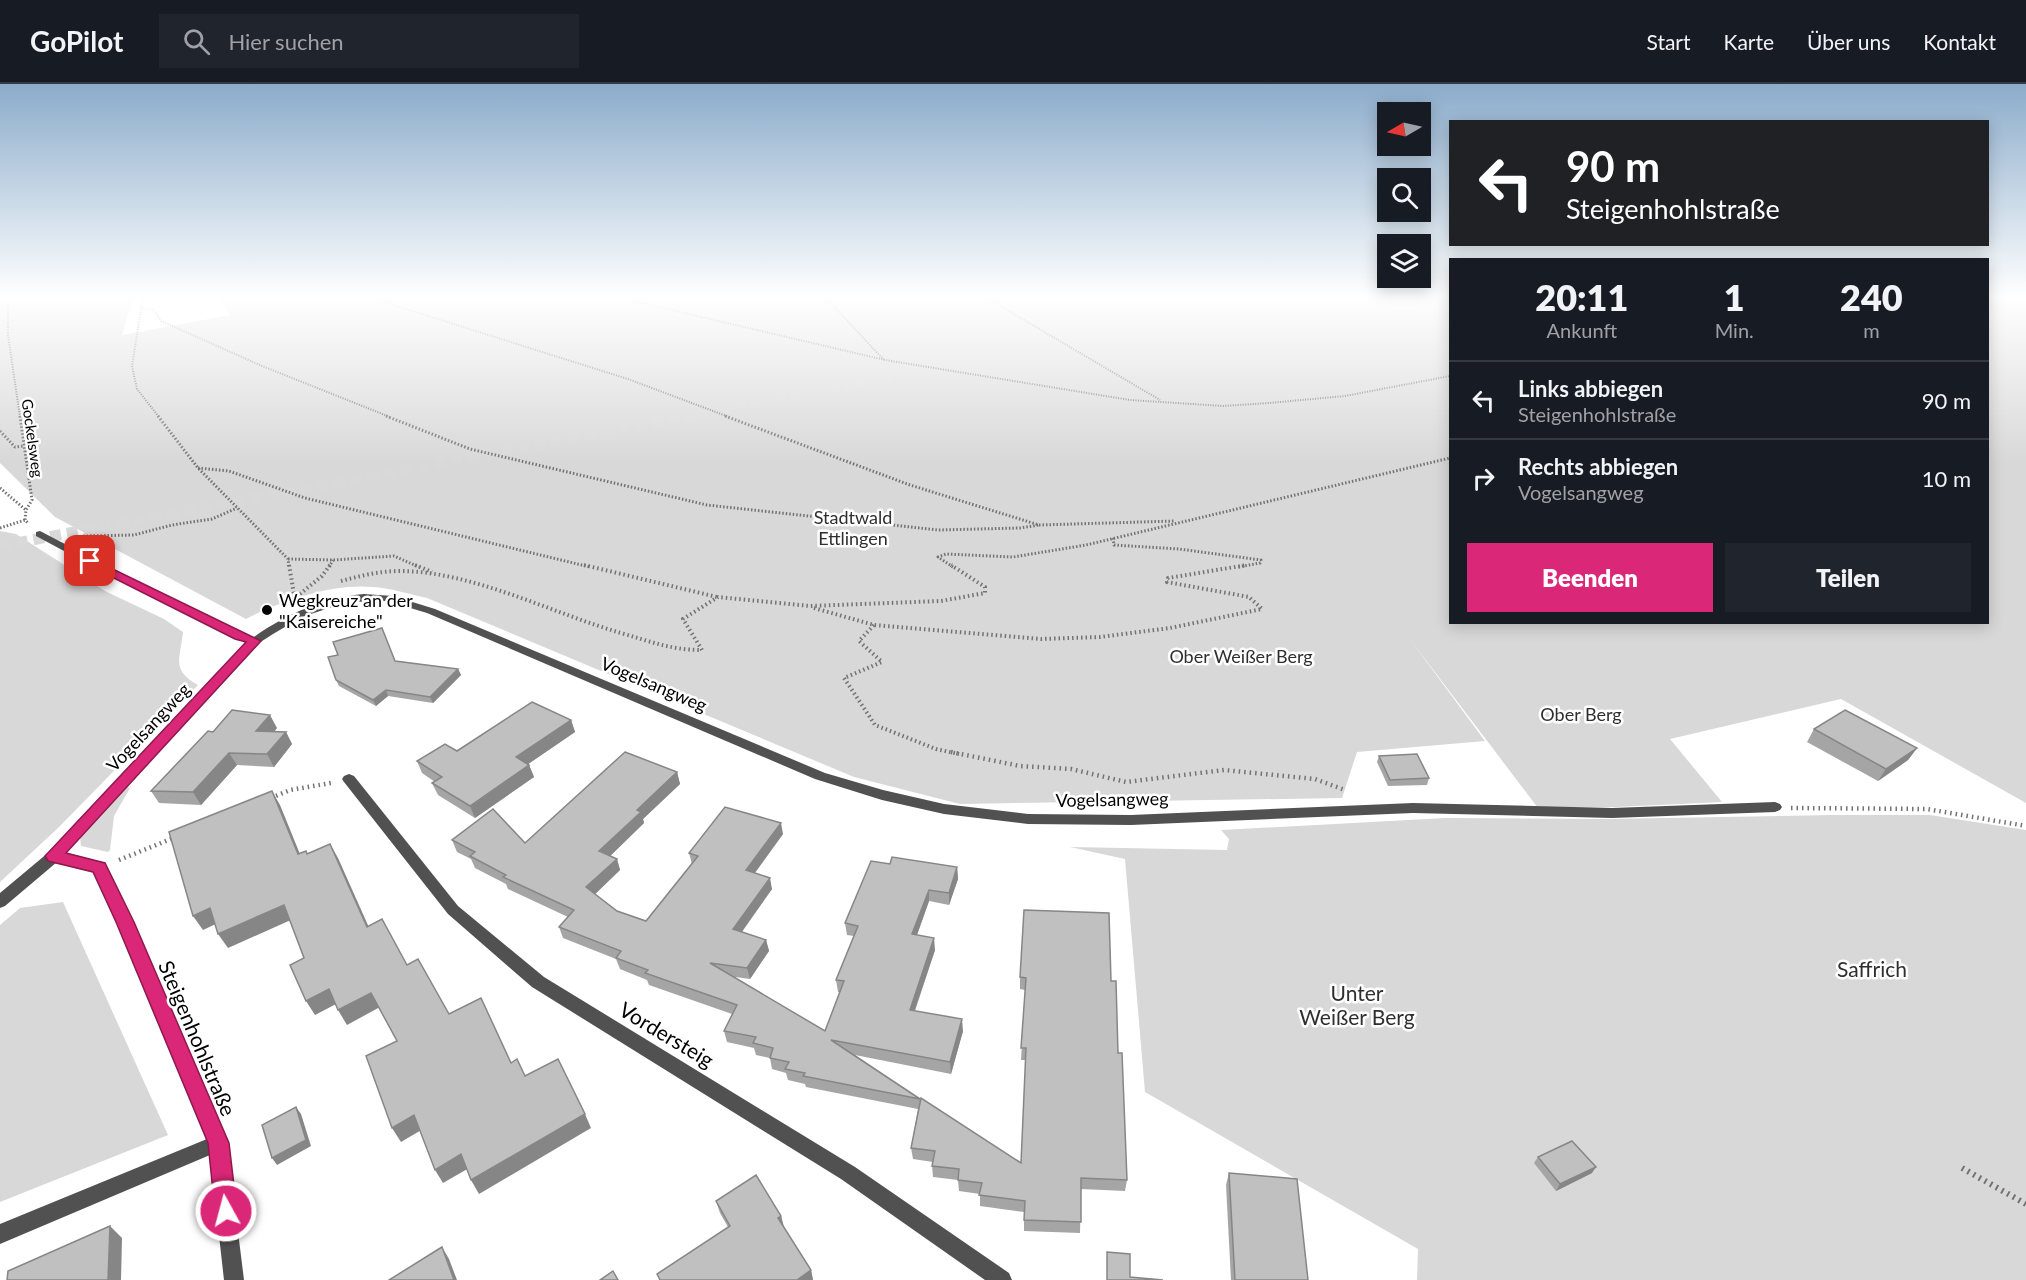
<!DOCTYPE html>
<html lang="de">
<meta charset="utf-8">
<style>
:root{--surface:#171b24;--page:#20242c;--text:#f1f3f6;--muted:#9ea1a6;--line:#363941;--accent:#db2777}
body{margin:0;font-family:Lato,sans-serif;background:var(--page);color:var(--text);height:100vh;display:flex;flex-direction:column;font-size:22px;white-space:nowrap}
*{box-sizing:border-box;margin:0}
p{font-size:20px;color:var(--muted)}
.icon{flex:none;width:33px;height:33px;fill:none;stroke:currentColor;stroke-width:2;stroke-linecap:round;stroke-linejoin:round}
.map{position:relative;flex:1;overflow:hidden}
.drawer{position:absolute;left:1449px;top:174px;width:540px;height:366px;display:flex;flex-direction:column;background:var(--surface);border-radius:0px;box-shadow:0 3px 15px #0003}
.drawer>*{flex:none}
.hud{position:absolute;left:1449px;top:36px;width:540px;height:126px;border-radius:0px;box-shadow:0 3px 15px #0003;background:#202124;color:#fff;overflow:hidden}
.needle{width:39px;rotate:261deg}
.fabs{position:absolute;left:1377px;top:18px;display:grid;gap:12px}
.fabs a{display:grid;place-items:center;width:54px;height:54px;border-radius:0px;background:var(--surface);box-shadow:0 3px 15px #0003;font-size:30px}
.pin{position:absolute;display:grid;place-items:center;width:51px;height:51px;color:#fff;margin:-26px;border-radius:12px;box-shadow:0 3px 9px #0006}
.me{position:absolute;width:66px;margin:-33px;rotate:353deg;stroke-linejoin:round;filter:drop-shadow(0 0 4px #0008)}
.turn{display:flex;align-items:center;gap:21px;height:126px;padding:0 18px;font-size:27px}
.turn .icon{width:78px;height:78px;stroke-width:2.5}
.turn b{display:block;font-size:42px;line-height:51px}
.eta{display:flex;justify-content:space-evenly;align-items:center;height:102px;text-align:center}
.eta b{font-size:36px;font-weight:800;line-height:42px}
.cta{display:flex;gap:12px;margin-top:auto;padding:12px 18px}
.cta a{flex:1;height:69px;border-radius:0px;background:var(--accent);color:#fff;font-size:24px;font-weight:800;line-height:69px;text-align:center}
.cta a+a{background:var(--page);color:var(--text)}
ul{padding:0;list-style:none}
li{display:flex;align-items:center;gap:18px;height:78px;padding:0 18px;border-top:2px solid var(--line)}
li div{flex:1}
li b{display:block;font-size:22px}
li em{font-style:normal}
header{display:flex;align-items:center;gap:36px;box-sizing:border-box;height:84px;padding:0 30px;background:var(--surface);border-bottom:2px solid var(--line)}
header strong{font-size:28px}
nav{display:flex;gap:33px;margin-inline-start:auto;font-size:21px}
.search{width:420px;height:54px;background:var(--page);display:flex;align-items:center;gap:15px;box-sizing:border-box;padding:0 21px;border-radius:0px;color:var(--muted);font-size:22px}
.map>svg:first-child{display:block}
</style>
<header>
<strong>GoPilot</strong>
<div class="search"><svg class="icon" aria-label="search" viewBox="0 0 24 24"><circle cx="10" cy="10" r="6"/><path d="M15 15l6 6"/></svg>Hier suchen</div>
<nav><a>Start</a><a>Karte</a><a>Über uns</a><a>Kontakt</a></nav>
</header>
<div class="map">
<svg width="2026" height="1196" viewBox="0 0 2026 1196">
<rect width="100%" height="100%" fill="#fff"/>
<g fill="#d8d8d8">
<path d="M0 213H133L122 251 230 231 218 213H1450V538H1988V213H2026V719L1841 615 1670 655 1722 718 1616 723 1538 724 1409 554 1485 657 1357 668 1342 714 960 720 854 693 427 514C409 510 390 504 372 503 335 499 279 517 246 535L55 433 0 379Z"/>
<path d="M0 447 16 450 105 507 164 535 183 548C180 576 171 586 198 601L59 743 0 798Z"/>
<polygon points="127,703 130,704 114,732 110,766 108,768 81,762 80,753"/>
<polygon points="1832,731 1930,731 2026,746 2026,1196 1417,1196 1418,1165 1145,1008 1125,775 1070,763 1227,766 1229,755 1221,746 1445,734 1608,735"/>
<polygon points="63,818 168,1051 0,1118 0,841 20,824"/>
</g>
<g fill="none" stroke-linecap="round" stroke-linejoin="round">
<polyline stroke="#d9d9d9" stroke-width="9" stroke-dasharray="9 4.5" stroke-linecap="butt" points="684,333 1321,213"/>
<polyline stroke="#d9d9d9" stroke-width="11" stroke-dasharray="11 6" stroke-linecap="butt" points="0,462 692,332"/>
<g stroke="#737373" stroke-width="2" stroke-dasharray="1 1.5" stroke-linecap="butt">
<polyline points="8,213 8,251 20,333"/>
<polyline points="143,213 132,282 137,305 159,333"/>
<polyline points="368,213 628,295 729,333"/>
<polyline points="616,213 885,276 1130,316 1223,322 1269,319 1345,312 1450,292"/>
<polyline points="825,213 884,276"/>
<polyline points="985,213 1160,316"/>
<polyline points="142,224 154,226 161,237 262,282 390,333"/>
</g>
<g stroke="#737373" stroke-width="3" stroke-dasharray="1.5 2" stroke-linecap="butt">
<polyline points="20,332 32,416 26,426 25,436 28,439"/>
<polyline points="158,332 198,384 288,475 289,483"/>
<polyline points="386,332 470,365 707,421 938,446 1020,444 1039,441"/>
<polyline points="725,332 910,401 1039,441 1175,437"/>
<polyline points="0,347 15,363 24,362"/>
<polyline points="198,384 229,387 305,414 590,483"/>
<polyline points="0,404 26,426"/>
<polyline points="0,444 25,436"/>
<polyline points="83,452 134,451 172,441 212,435 237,424"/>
<polyline points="1113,454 1114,461 1179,465 1261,476 1260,479 1238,483"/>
<polyline points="288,475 333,476 394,472 419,483"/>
<polyline points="329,483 333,476"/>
<polyline points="953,483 938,473 946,470 1013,473 1086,461 1450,374"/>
</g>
<g stroke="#737373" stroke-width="4" stroke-dasharray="1.5 3" stroke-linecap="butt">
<polyline points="289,481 295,516"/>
<polyline points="415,481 432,488"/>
<polyline points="584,481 717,513"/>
<path d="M341 497C360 492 379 487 400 487 471 487 552 529 621 549 649 557 671 566 701 566"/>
<polyline points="300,510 322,492 330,481"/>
<polyline points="814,524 874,541 1041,555 1100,553 1170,544 1262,525 1249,513 1167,498 1168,494 1247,481"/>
<polyline points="874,541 859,557 882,578 844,594 875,641 936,665 959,670"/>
<polyline points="702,566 683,535 718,513 810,522 941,517 985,509 985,503 951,481"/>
</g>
<g stroke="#737373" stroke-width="4.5" stroke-dasharray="1.5 4" stroke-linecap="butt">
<polyline points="951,668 1020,682 1071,685 1126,698 1224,686 1315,695 1345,706"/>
<polyline points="271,714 290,706 331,699"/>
<polyline points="1791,724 1927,725 2026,742"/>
<polyline points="119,776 176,753"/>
</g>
<polyline stroke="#737373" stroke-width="6" stroke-dasharray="2 4.5" stroke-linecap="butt" points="1962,1084 2026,1120"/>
<g fill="#515151" fill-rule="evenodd">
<polygon points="40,447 130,494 261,557 255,560 235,554 122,498 36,452 36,448"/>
<polygon points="1775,718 1780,720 1782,723 1780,726 1775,728 1612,734 1413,729 1408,727 1406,724 1408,721 1413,719 1612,724"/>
</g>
<g fill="#515151" fill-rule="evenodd">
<path d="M364 510 393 512 435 525 825 689 883 706 944 720 1028 730 1131 731 1413 719 1418 721 1420 724 1418 727 1413 729 1131 741 1028 740 944 730 882 716 815 695 427 529 387 517 347 518 302 533 273 550 259 559 65 769 104 779 133 839 227 1059 244 1196H224L210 1071 0 1160V1140L207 1055 117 839 94 787 57 778 5 822 0 824V809L49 768 251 555C286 530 322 514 364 510Z"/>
<polygon points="349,690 354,692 458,822 544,893 855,1083 1009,1189 1012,1196 985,1196 841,1095 532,903 448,830 344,698 342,695 344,692"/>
</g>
</g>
<g fill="#a5a5a5">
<polygon points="396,577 458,585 461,591 433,619 388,612 376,622 339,602 336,596"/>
<polygon points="571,636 575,648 528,680 529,681 534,693 475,734 438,711 432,699 435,698 422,689 417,677"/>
<polygon points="277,644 274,648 286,648 292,660 274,683 237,681 201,721 159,719 151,707"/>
<polygon points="1814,645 1917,664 1908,676 1878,697 1807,658"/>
<polygon points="1379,672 1429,694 1427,701 1388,702 1377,678"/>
<polygon points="677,688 680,700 643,735 644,739 610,772 617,775 620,786 595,810 617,827 646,837 692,780 689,769 783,750 755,789 772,805 742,848 766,856 769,867 750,895 735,893 825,947 840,908 838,908 836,896 854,852 847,851 845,839 890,780 957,783 958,795 949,821 929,817 917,851 935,866 915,927 963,947 951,990 855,971 920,1015 1021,1079 1026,976 1021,976 1025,906 1020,905 1020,893 1111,897 1118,969 1127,1096 1125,1107 1081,1105 1080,1149 1024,1147 1024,1128 980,1122 980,1110 959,1107 958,1096 933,1093 932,1082 933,1078 913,1075 911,1064 918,1025 806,1003 805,1000 788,996 786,989 772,985 770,974 756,971 754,964 727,958 724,947 732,930 649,901 647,896 620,885 616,875 563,854 559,843 568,833 508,805 506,800 475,784 471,775 457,768 452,756 525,759"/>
<polygon points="1538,1073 1592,1089 1556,1107 1534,1079"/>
<polygon points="1229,1089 1308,1196 1231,1196 1226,1101"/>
<polygon points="716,1117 781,1132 784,1143 811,1186 813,1196 660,1196 728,1143 720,1129"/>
</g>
<g fill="#868686">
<polygon points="458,585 461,591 433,619 430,613"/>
<polygon points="386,606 388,612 376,622 373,616"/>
<polygon points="270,631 277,644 263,660 256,647"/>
<polygon points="571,636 575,648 521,685 516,673"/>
<polygon points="286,648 292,660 274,683 267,670"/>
<polygon points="1917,664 1908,676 1878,697 1886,685"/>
<polygon points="229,669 237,681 201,721 193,708"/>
<polygon points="529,681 534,693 475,734 470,722"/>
<polygon points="677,688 680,700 643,735 644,739 603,779 599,767 637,726"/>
<polygon points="272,707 280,721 306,785 298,770"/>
<polygon points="781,739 783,750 748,798 746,786"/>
<polygon points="330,760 338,774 375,857 367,843"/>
<polygon points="617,775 620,786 590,815 586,803"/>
<polygon points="957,783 958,795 949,821 949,809"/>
<polygon points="770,794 772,805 735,857 733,845"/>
<polygon points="929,806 929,817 913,862 912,850"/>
<polygon points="284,821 293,835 228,864 218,850"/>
<polygon points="210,824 220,838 203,846 193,832"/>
<polygon points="934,854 935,866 911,937 910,926"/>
<polygon points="766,856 769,867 750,895 747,884"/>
<polygon points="329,905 338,919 315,931 306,917"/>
<polygon points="371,909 380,923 347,941 338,926"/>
<polygon points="962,935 963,947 951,990 950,978"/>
<polygon points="296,1023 301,1030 311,1062 277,1081 272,1074"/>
<polygon points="585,1030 591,1044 479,1110 471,1096"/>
<polygon points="414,1031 423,1045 401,1058 392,1044"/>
<polygon points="461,1070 469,1084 443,1099 435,1086"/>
<polygon points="1596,1083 1592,1089 1556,1107 1560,1100"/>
<polygon points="781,1132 784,1144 778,1134"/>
<polygon points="110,1142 122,1154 121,1196 108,1196"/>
<polygon points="442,1163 449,1175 457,1196 454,1196"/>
<polygon points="811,1186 813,1196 797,1196"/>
</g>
<g fill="#c0c0c0" stroke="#868686" stroke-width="1.5">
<polygon points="382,544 395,577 458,585 430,613 386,606 373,616 336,596 328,573 338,571 333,558"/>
<polygon points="532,618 571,636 516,673 529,681 470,722 432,699 442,693 417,677 445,660 457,667"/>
<polygon points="232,626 270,631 256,647 286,648 267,670 229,669 193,708 151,707 208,647 213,648"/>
<polygon points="1845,626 1917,664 1886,685 1814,645"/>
<polygon points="625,668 677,688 637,726 641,728 599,767 617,775 586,803 617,827 646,837 698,772 689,769 725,723 781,739 746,786 770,794 733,845 766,856 747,884 710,879 825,947 844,897 836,896 858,842 845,839 871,777 890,780 892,773 957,783 949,809 929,806 912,850 934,854 910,926 962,935 950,978 831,956 920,1015 803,992 805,989 785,985 789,978 770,974 773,964 753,959 756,953 724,947 737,921 645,889 648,886 616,874 621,867 559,843 574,826 503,793 506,791 470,772 475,768 452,756 493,725 525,759"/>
<polygon points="1417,670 1429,694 1390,696 1379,672"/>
<polygon points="272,707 298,770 306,767 307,770 330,760 367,843 382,835 407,881 418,875 449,930 481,914 511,979 517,975 525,992 558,975 585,1030 471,1096 461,1070 435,1086 414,1031 392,1044 366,972 397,957 371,909 338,926 329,905 306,917 290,881 304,874 284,821 218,850 210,824 193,832 169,748"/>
<polygon points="1024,826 1109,829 1111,897 1116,897 1118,969 1122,969 1127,1096 1081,1094 1081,1138 1024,1136 1025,1117 979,1111 982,1099 958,1096 959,1085 932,1082 935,1067 911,1064 921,1014 1021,1079 1026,964 1021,964 1026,894 1020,893"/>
<polygon points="296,1023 306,1056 272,1074 262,1041"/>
<polygon points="1572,1057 1596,1083 1560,1100 1538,1073"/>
<polygon points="1229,1089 1297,1095 1308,1196 1235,1196"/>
<polygon points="756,1091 781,1132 778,1134 811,1186 797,1196 660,1196 657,1190 730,1142 716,1117"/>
<polygon points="110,1142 108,1196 7,1196 8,1187"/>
<polygon points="442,1163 454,1196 389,1196"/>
<polygon points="1107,1168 1130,1170 1130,1193 1163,1196 1107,1196"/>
<polygon points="613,1187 618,1196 600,1196"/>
</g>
<linearGradient id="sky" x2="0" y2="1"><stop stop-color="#8baccb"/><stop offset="0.56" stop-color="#fff"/><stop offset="1" stop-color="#fff" stop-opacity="0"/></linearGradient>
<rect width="2026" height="380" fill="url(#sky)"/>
<polygon fill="#db2777" stroke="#8e194d" stroke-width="1.5" points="90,474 261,557 66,769 105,779 134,838 229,1059 237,1127 234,1135 226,1138 218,1135 215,1127 208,1059 116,838 93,788 48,777 45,772 246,558 235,555 86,480 86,475"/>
<circle fill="#000" stroke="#fff" stroke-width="2" cx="267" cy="526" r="6"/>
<g text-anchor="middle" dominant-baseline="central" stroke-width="5" stroke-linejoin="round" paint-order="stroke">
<g font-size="15" fill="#000" stroke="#fff">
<text transform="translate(33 354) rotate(82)">Gockelsweg</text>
</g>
<g font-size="18" fill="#2f2f2f" stroke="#fff">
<text x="853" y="433">Stadtwald<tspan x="853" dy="21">Ettlingen</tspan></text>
<text x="1241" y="572">Ober Weißer Berg</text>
<text x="1581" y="630">Ober Berg</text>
</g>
<g font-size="18" fill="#000" stroke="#fff" text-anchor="start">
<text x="279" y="516">Wegkreuz an der<tspan x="279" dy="21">"Kaisereiche"</tspan></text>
</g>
<g font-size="18" fill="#000" stroke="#fff">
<text transform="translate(654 600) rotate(23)">Vogelsangweg</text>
<text transform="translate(148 643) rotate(-47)">Vogelsangweg</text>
<text transform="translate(1112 715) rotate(-1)">Vogelsangweg</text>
</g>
<g font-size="21" fill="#2f2f2f" stroke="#fff">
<text x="1872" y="884">Saffrich</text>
<text x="1357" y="908">Unter<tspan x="1357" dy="24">Weißer Berg</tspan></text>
</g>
<g font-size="21" fill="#000" stroke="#fff">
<text transform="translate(667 950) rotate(31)">Vordersteig</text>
<text transform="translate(198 954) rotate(67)">Steigenhohlstraße</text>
</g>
</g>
</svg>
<div class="fabs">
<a><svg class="needle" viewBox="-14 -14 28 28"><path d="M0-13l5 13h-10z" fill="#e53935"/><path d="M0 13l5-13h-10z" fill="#9ea1a6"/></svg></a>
<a><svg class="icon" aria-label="search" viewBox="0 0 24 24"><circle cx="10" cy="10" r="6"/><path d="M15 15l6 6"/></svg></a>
<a><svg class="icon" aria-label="layers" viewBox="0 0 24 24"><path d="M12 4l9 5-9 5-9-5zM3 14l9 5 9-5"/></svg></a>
</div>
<div class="pin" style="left:90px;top:477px;background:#d93025"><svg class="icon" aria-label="arrive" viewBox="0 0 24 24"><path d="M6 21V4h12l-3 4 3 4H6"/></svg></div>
<svg class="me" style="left:226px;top:1127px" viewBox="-20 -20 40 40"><circle r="17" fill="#db2777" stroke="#fff" stroke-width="3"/><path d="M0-11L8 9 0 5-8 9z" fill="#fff"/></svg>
<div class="hud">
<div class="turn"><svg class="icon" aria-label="left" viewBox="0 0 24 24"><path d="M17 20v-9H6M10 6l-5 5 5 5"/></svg><div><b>90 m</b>Steigenhohlstraße</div></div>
</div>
<section class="drawer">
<div class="eta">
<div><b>20:11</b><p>Ankunft</p></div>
<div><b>1</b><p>Min.</p></div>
<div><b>240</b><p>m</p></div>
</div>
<ul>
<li><svg class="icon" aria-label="left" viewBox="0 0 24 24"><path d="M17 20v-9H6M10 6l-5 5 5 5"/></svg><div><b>Links abbiegen</b><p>Steigenhohlstraße</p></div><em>90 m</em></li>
<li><svg class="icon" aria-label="right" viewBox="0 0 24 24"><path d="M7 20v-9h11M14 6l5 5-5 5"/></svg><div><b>Rechts abbiegen</b><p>Vogelsangweg</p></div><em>10 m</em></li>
</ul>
<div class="cta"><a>Beenden</a><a>Teilen</a></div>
</section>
</div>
